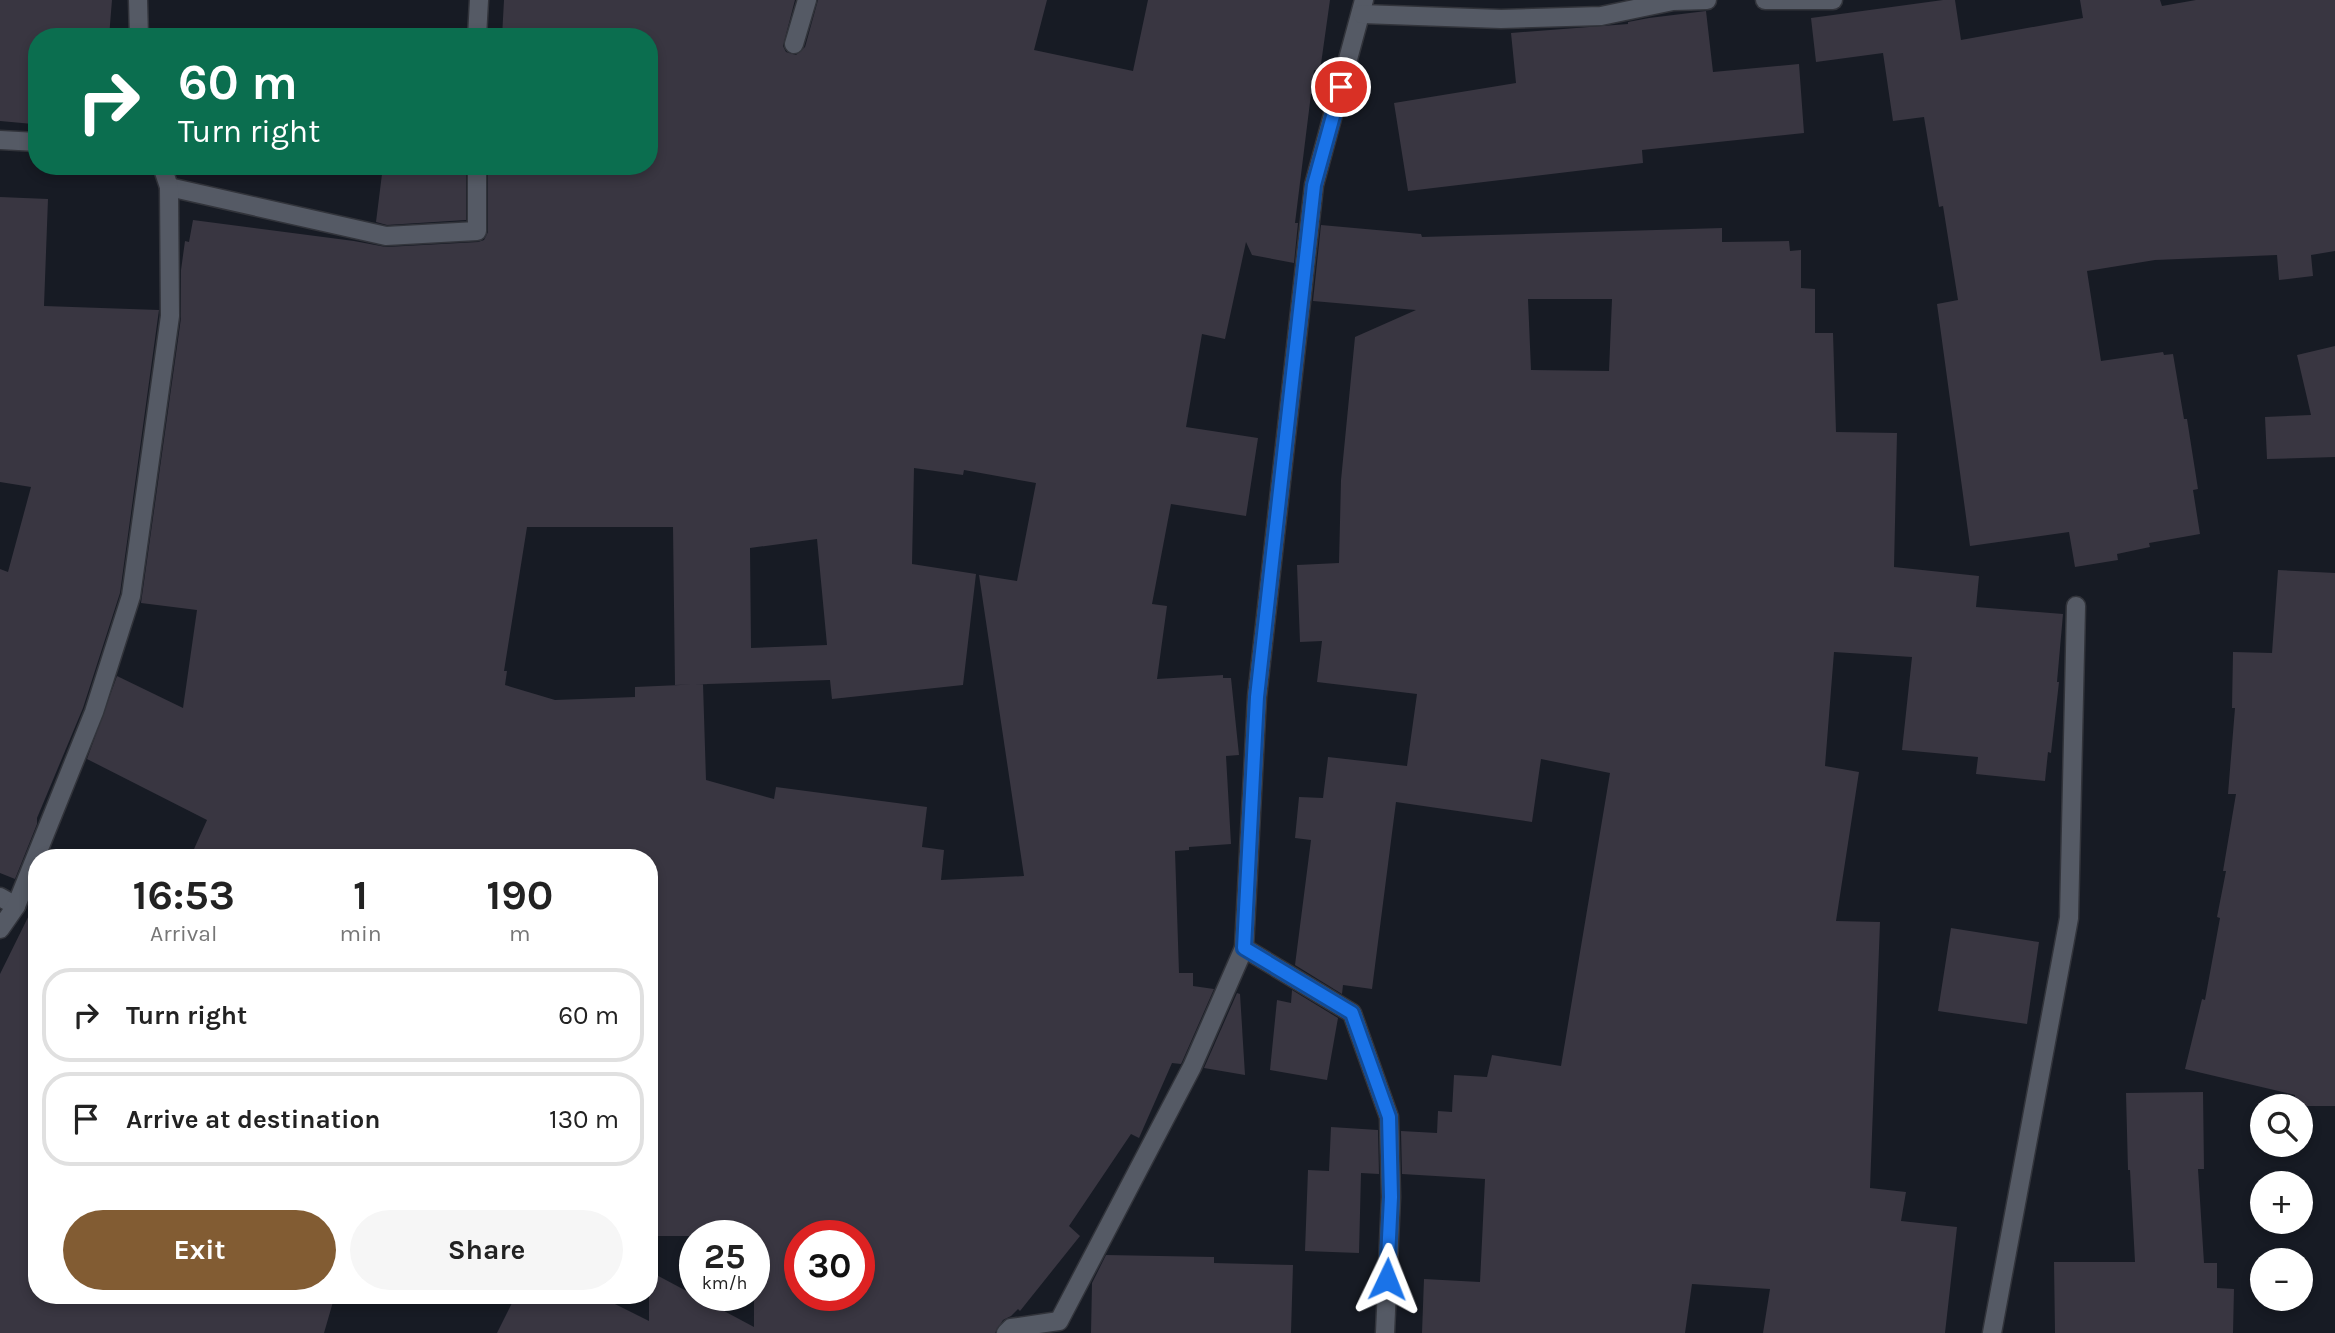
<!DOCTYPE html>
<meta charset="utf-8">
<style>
:root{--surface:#fff;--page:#f6f6f6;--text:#222;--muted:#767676;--line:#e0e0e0;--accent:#825c33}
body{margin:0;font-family:Karla,sans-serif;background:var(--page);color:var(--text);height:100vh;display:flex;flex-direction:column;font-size:26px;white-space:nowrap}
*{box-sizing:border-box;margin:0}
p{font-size:23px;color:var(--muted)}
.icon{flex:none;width:38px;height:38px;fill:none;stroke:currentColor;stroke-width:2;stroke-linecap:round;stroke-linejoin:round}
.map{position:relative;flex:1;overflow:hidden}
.drawer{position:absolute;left:28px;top:849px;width:630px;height:455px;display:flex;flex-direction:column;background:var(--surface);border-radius:28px;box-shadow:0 4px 10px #0003}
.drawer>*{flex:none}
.banner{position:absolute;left:28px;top:28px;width:630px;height:147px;border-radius:28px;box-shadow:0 4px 10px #0003;background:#0b6e4f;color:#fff;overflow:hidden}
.fabs{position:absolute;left:2250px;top:1094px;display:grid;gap:14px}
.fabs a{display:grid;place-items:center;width:63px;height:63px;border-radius:50%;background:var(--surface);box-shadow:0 4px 10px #0003;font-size:35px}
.speed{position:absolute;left:679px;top:1220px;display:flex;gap:14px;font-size:35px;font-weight:700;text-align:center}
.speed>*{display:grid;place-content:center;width:91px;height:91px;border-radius:50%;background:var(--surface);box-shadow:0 4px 10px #0003;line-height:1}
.speed small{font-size:18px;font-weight:400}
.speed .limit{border:10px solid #d22;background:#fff;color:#111}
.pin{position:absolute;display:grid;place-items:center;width:60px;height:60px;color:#fff;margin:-30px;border:4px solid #fff;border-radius:50%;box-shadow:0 2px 7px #0007}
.me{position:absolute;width:77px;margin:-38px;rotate:2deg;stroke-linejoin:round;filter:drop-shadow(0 0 5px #0008)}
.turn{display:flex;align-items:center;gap:24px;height:147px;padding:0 35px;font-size:32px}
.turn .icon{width:91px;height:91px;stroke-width:2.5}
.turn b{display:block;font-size:49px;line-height:60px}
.eta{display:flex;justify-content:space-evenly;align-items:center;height:119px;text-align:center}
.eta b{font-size:42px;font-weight:700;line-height:49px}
.primary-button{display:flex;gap:14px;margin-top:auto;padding:14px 35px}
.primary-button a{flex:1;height:80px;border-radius:42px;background:var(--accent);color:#fff;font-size:28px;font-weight:700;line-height:80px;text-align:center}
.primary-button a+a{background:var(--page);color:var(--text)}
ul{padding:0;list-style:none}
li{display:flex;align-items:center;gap:21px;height:94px;margin:0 14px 10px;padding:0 21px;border:4px solid var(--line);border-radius:28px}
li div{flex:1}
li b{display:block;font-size:26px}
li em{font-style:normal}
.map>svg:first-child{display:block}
</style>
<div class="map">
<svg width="2335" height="1333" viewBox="0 0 2335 1333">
<rect width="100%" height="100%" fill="#171b24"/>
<g fill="#393641" fill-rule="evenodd">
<polygon points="0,0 112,0 109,37 37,37 37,117 34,117 33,124 0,121"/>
<path d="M504 0H795L783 46 786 52 796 55 805 47 818 0H1047L1034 50 1133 71 1148 0H1330L1320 71 1314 70 1295 223H1298L1294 263 1252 255 1246 242 1225 339 1202 334 1186 427 1258 438 1246 516 1171 504 1152 604 1167 606 1157 679 1223 675V678H1231L1239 755 1226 756 1231 844 1189 847V850L1175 851 1179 973H1193V986L1214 989 1182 1062 1181 1064 1172 1063 1139 1138 1131 1134 1069 1226 1080 1236 1020 1311 1018 1309 1011 1316 1003 1320 995 1333H497L516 1295H597L649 1321V1271L754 1327V1236H649V858H190L207 820 87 759 117 676 183 708 197 610 141 603 181 318V270L185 241 189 242 193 220 354 241 386 247 478 242 484 240 488 232V166H649V37H502ZM914 468 963 475 964 470 1036 483 1017 581 979 575 1024 876 941 880 944 850 922 847 927 807 776 787 774 799 706 780 703 684 635 687V697L555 700 505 685 507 671H504L527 527H673L675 685 830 680 832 699 963 685 976 574 912 564ZM817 539 827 645 751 648 750 548ZM800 1236H859V1295H800Z"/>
<polygon points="1943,0 1955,0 1961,40 2083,18 2080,0 2160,0 2162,6 2196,0 2335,0 2335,251 2311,255 2313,276 2279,280 2277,255 2155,260 2087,271 2101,361 2163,352 2164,355 2173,354 2184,419 2187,419 2198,489 2193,490 2200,534 2149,543 2150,547 2117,554 2118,560 2075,567 2069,532 1970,546 1937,304 1958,300 1943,206 1939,207 1924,117 1893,121 1883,53 1816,62 1811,18"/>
<polygon points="1706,11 1713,72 1799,64 1804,133 1642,150 1643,163 1408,191 1394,103 1516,83 1511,33 1628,24 1628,22 1649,18"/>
<polygon points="383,166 466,166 466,220 387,225 376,222"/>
<polygon points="0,197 48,199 44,306 159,310 120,593 83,708 37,818 37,824 15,879 0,873 0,569 8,572 31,487 0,482"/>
<path d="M1321 225 1421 234 1422 237 1722 228V242L1789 241 1790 251 1801 250V288L1815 289V333H1833L1836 432 1897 433 1894 567 1979 576 1976 607 2063 614 2057 682H2059L2051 753 2048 752 2045 781 1976 774 1978 757 1902 750 1912 657 1834 652 1825 766 1859 772 1836 921 1880 922 1870 1188 1906 1192 1901 1221 1957 1227 1945 1333H1763L1770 1289 1692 1284 1685 1333H1422L1424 1279 1480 1282 1485 1179 1402 1174 1401 1131 1437 1133 1438 1111 1452 1112 1454 1075 1487 1077 1492 1055 1561 1066 1610 773 1541 759 1532 822 1396 802 1372 989 1343 985 1342 994 1295 965 1311 840 1295 838 1299 797 1323 798 1328 757 1407 766 1417 694 1317 682 1322 641 1300 642 1297 565 1339 563 1341 480 1355 337 1416 310 1313 301ZM1528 299H1612L1609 371 1531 370Z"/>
<polygon points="2335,346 2335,457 2267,459 2265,417 2311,415 2297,355"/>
<polygon points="2278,570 2335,573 2335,1106 2295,1106 2295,1095 2185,1069 2202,999 2205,1000 2220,918 2217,917 2226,871 2223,871 2236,794 2228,794 2235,708 2232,708 2233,652 2272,653"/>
<polygon points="37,899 37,1295 335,1295 324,1333 0,1333 0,974"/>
<polygon points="1951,928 2039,942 2027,1024 1938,1011"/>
<polygon points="1292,990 1338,1018 1327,1080 1270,1070 1277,1000 1291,1003"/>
<polygon points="1237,993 1240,994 1245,1075 1204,1068"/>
<polygon points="2203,1092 2204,1169 2198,1169 2204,1263 2217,1263 2217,1288 2234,1289 2233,1333 2055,1333 2054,1262 2135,1262 2130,1170 2128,1170 2126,1093"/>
<polygon points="1331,1127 1378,1130 1379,1174 1361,1173 1359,1253 1305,1251 1308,1170 1329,1171"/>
<polygon points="1106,1255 1214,1257 1214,1263 1293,1265 1291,1333 1091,1333 1092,1283"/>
</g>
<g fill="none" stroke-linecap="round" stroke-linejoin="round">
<defs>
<g id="street">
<polyline points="138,0 139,37"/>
<polyline points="1364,0 1314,185 1257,697 1244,948 1352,1013 1389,1117 1391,1197 1385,1333"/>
<polyline points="1765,0 1833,0"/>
<polyline points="1362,14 1501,19 1601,16 1673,1 1707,0"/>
<polyline points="477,37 479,0"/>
<polyline points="794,44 807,0"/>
<polyline points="0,140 37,142"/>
<polyline points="169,187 386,236 477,231 477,166"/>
<polyline points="0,897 16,906"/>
<polyline points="0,929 16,906 94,712 131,596 170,316 169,187 162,166"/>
<polyline points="1006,1333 1011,1328 1059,1321 1192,1067 1244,948"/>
<polyline points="1992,1333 2069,918 2076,606"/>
</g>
</defs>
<use href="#street" stroke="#32343b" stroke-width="21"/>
<use href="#street" stroke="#555a65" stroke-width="18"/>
</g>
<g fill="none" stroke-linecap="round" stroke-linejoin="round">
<defs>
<polyline id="route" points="1341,87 1314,185 1257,697 1244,948 1352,1013 1389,1117 1391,1197 1387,1279"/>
</defs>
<use href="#route" stroke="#114b97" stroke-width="18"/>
<use href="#route" stroke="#1a73e8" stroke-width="12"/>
</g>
</svg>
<div class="fabs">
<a><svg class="icon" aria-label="search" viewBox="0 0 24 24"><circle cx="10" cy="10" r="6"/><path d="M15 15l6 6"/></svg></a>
<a>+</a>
<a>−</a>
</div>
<div class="speed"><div>25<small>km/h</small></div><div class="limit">30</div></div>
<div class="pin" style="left:1341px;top:87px;background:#d93025"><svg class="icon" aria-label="arrive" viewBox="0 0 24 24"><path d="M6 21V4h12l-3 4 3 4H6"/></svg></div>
<svg class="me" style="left:1387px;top:1279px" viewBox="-20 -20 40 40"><path d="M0-17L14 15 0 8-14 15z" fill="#1a73e8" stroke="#fff" stroke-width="4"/></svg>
<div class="banner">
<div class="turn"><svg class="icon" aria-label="right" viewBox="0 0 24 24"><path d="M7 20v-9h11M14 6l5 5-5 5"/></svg><div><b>60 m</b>Turn right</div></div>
</div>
<section class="drawer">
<div class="eta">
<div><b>16:53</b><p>Arrival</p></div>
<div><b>1</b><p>min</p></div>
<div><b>190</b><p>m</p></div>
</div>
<ul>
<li><svg class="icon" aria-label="right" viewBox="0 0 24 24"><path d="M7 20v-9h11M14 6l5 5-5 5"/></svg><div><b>Turn right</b></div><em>60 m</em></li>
<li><svg class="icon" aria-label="arrive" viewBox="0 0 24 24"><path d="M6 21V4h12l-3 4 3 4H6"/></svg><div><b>Arrive at destination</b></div><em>130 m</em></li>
</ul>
<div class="primary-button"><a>Exit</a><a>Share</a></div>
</section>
</div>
